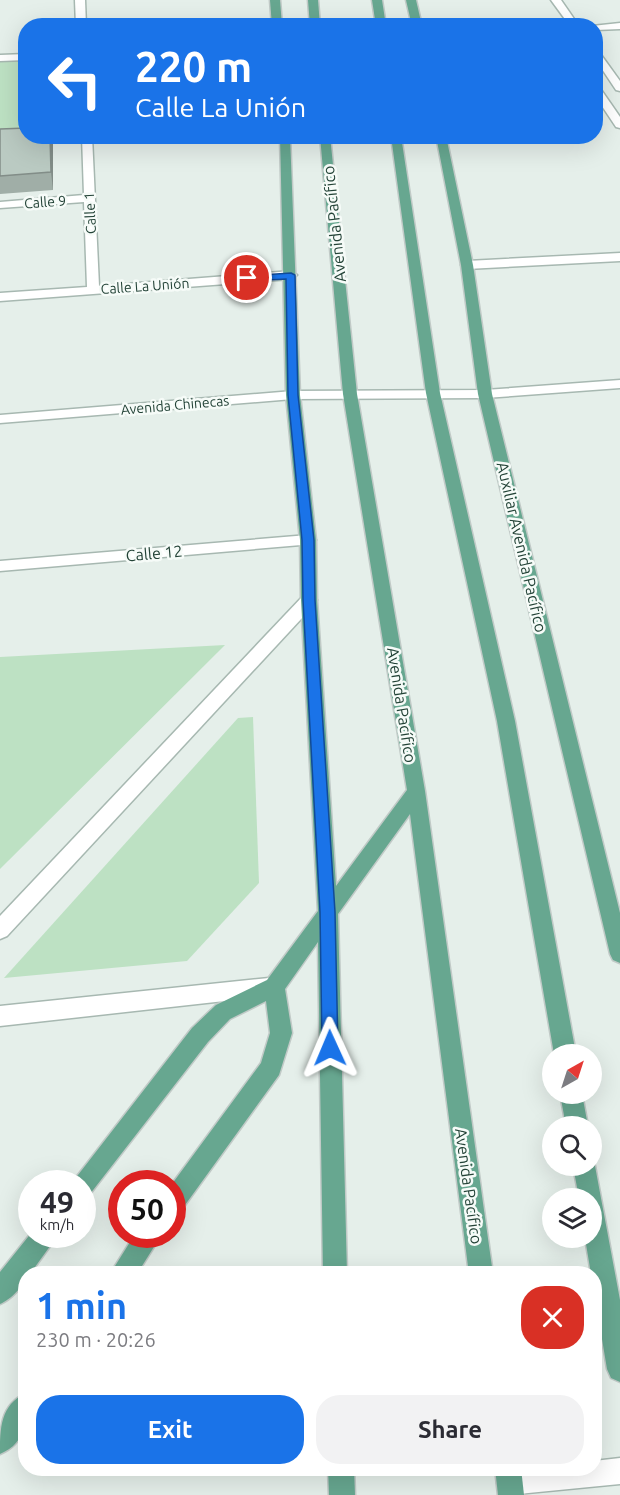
<!DOCTYPE html>
<meta charset="utf-8">
<style>
:root{--surface:#fff;--page:#f2f2f3;--text:#2b2b33;--muted:#7c7c81;--accent:#1a73e8}
body{margin:0;font-family:Ubuntu,sans-serif;background:var(--page);color:var(--text);height:100vh;display:flex;flex-direction:column;font-size:22px;white-space:nowrap}
*{box-sizing:border-box;margin:0}
p{font-size:20px;color:var(--muted)}
.icon{flex:none;width:33px;height:33px;fill:none;stroke:currentColor;stroke-width:2;stroke-linecap:round;stroke-linejoin:round}
.map{position:relative;flex:1;overflow:hidden}
.side{position:absolute;left:18px;top:1266px;width:584px;height:210px;display:flex;flex-direction:column;background:var(--surface);border-radius:24px;box-shadow:0 6px 24px #0002}
.side>*{flex:none}
.banner{position:absolute;left:18px;top:18px;width:585px;height:126px;border-radius:24px;box-shadow:0 6px 24px #0002;background:#1a73e8;color:#fff;overflow:hidden}
.needle{width:39px;rotate:39deg}
.fabs{position:absolute;left:542px;top:1044px;display:grid;gap:12px}
.fabs a{display:grid;place-items:center;width:60px;height:60px;border-radius:50%;background:var(--surface);box-shadow:0 6px 24px #0002;font-size:30px}
.speed{position:absolute;left:18px;top:1170px;display:flex;gap:12px;font-size:30px;font-weight:700;text-align:center}
.speed>*{display:grid;place-content:center;width:78px;height:78px;border-radius:50%;background:var(--surface);box-shadow:0 6px 24px #0002;line-height:1}
.speed small{font-size:15px;font-weight:400}
.speed .limit{border:9px solid #d22;background:#fff;color:#111}
.pin{position:absolute;display:grid;place-items:center;width:51px;height:51px;color:#fff;margin:-26px;border:3px solid #fff;border-radius:50%;box-shadow:0 2px 6px #0007}
.me{position:absolute;width:66px;margin:-33px;rotate:359deg;stroke-linejoin:round;filter:drop-shadow(0 0 4px #0008)}
.turn{display:flex;align-items:center;gap:21px;height:126px;padding:0 18px;font-size:27px}
.turn .icon{width:78px;height:78px;stroke-width:2.5}
.turn b{display:block;font-size:42px;line-height:51px}
.round{display:grid;place-items:center;flex:none;width:63px;height:63px;border-radius:24px;background:var(--page)}
.head{display:flex;align-items:center;justify-content:space-between;height:102px;padding:0 18px}
h1{font-size:36px;font-weight:700;line-height:45px;color:var(--accent)}
.primary-button{display:flex;gap:12px;margin-top:auto;padding:12px 18px}
.primary-button a{flex:1;height:69px;border-radius:24px;background:var(--accent);color:#fff;font-size:24px;font-weight:700;line-height:69px;text-align:center}
.primary-button a+a{background:var(--page);color:var(--text)}
.map>svg:first-child{display:block}
</style>
<div class="map">
<svg width="620" height="1495" viewBox="0 0 620 1495">
<rect width="100%" height="100%" fill="#e5efea"/>
<g fill="#bde1c3">
<polygon points="25,60 26,136 52,137 52,140 0,143 0,62"/>
<polygon points="225,645 0,869 0,657"/>
<polygon points="253,717 259,883 187,961 4,978 238,718"/>
</g>
<g fill="none" stroke-linecap="round" stroke-linejoin="round">
<defs>
<g id="minor">
<polygon points="75,0 85,0 86,26 76,26"/>
<polygon points="551,0 561,0 579,26 570,26"/>
<polygon points="620,23 620,29 596,30 596,26 592,26"/>
<polygon points="596,51 599,52 620,81 620,91 616,90 596,60"/>
<polygon points="26,54 26,60 0,61 0,55"/>
<polygon points="596,87 600,88 620,117 620,128 616,127 596,97"/>
<polygon points="82,136 92,136 99,286 291,271 297,275 291,279 0,301 0,293 87,287 84,202 0,208 0,202 84,195"/>
<polygon points="620,253 620,261 467,269 461,265 467,261"/>
<polygon points="620,380 620,388 485,398 293,399 0,423 0,415 293,391 485,390"/>
<polygon points="308,535 316,540 313,544 0,571 0,561"/>
<polygon points="309,594 315,596 317,600 315,604 7,936 0,939 0,916 303,596"/>
<polygon points="269,978 276,980 279,987 276,994 269,996 0,1026 0,1006"/>
<polygon points="620,1458 620,1484 507,1495 501,1492 497,1483 501,1474 510,1470 594,1468 594,1461"/>
</g>
<g id="major">
<polygon points="270,0 280,0 282,26 272,26"/>
<polygon points="308,0 318,0 320,26 310,26"/>
<polygon points="372,0 382,0 386,26 376,26"/>
<polygon points="406,0 416,0 422,26 412,26"/>
<polygon points="280,136 290,136 300,395 316,540 317,600 336,886 407,790 343,394 320,136 330,136 357,394 425,791 493,1274 469,1274 410,814 338,914 347,1274 323,1274 318,942 285,989 292,1033 279,1075 180,1212 172,1215 172,1184 261,1063 270,1033 266,1001 230,1019 208,1042 90,1194 82,1197 82,1184 71,1184 192,1028 216,1005 267,980 318,911 301,600 300,540 286,395"/>
<polygon points="391,136 401,136 440,393 515,721 576,1054 554,1054 497,721 426,393"/>
<polygon points="436,136 446,136 473,265 492,394 620,913 620,963 613,960 610,954 478,394 461,265"/>
<polygon points="560,1094 582,1094 588,1126 566,1126"/>
<polygon points="591,1158 595,1166 620,1300 620,1382 611,1378 607,1369 594,1291 594,1274 591,1274 585,1238 591,1238 591,1198 579,1198 573,1166 591,1166"/>
<path d="M32 1232V1234H57L53 1242 30 1274H26C25 1286 10 1300 0 1304V1272Z"/>
<polygon points="135,1234 162,1234 137,1274 110,1274"/>
<path d="M26 1393C26 1419 28 1442 0 1454 0 1429 0 1405 26 1393Z"/>
<polygon points="328,1468 354,1468 355,1495 329,1495"/>
<polygon points="495,1468 521,1468 524,1495 498,1495"/>
</g>
</defs>
<use href="#minor" stroke="#a7b8b1" stroke-width="3"/>
<use href="#major" stroke="#c1cac7" stroke-width="3"/>
<use href="#minor" fill="#fff" fill-rule="evenodd"/>
<use href="#major" fill="#67a790" fill-rule="evenodd"/>
</g>
<polygon fill="#a0aea7" points="0,129 26,136 52,136 53,143 53,190 0,194"/>
<polygon fill="#828d88" points="50,136 52,136 53,143 53,190 51,172"/>
<polygon fill="#bacac2" stroke="#828d88" stroke-width="1.5" points="26,128 26,136 50,136 51,172 0,176 0,129"/>
<polygon fill="#1a73e8" stroke="#114b97" stroke-width="1.5" points="291,273 295,275 298,395 314,540 315,600 335,912 338,1048 336,1054 330,1056 324,1054 322,1048 320,912 303,600 302,540 288,395 286,279 247,281 242,278 247,276"/>
<g text-anchor="middle" dominant-baseline="central" stroke-width="5" stroke-linejoin="round" paint-order="stroke">
<g font-size="14" fill="#234337" stroke="#f6fbf8">
<text transform="translate(45 202) rotate(-4)">Calle 9</text>
<text transform="translate(90 213) rotate(-93)">Calle 1</text>
<text transform="translate(145 286) rotate(-4)">Calle La Unión</text>
<text transform="translate(175 405) rotate(-5)">Avenida Chinecas</text>
</g>
<g font-size="16" fill="#234337" stroke="#f6fbf8">
<text transform="translate(334 224) rotate(-96)">Avenida Pacífico</text>
<text transform="translate(522 547) rotate(77)">Auxiliar Avenida Pacífico</text>
<text transform="translate(154 553) rotate(-5)">Calle 12</text>
<text transform="translate(402 705) rotate(81)">Avenida Pacífico</text>
<text transform="translate(469 1186) rotate(82)">Avenida Pacífico</text>
</g>
</g>
</svg>
<div class="fabs">
<a><svg class="needle" viewBox="-14 -14 28 28"><path d="M0-13l5 13h-10z" fill="#e53935"/><path d="M0 13l5-13h-10z" fill="#7c7c81"/></svg></a>
<a><svg class="icon" aria-label="search" viewBox="0 0 24 24"><circle cx="10" cy="10" r="6"/><path d="M15 15l6 6"/></svg></a>
<a><svg class="icon" aria-label="layers" viewBox="0 0 24 24"><path d="M12 4l9 5-9 5-9-5zM3 14l9 5 9-5"/></svg></a>
</div>
<div class="speed"><div>49<small>km/h</small></div><div class="limit">50</div></div>
<div class="pin" style="left:247px;top:278px;background:#d93025"><svg class="icon" aria-label="arrive" viewBox="0 0 24 24"><path d="M6 21V4h12l-3 4 3 4H6"/></svg></div>
<svg class="me" style="left:330px;top:1048px" viewBox="-20 -20 40 40"><path d="M0-17L14 15 0 8-14 15z" fill="#1a73e8" stroke="#fff" stroke-width="4"/></svg>
<div class="banner">
<div class="turn"><svg class="icon" aria-label="left" viewBox="0 0 24 24"><path d="M17 20v-9H6M10 6l-5 5 5 5"/></svg><div><b>220 m</b>Calle La Unión</div></div>
</div>
<section class="side">
<div class="head"><div><h1>1 min</h1><p>230 m · 20:26</p></div><a class="round" style="background:#d93025;color:#fff"><svg class="icon" aria-label="close" viewBox="0 0 24 24"><path d="M6 6l12 12M18 6L6 18"/></svg></a></div>
<div class="primary-button"><a>Exit</a><a>Share</a></div>
</section>
</div>
